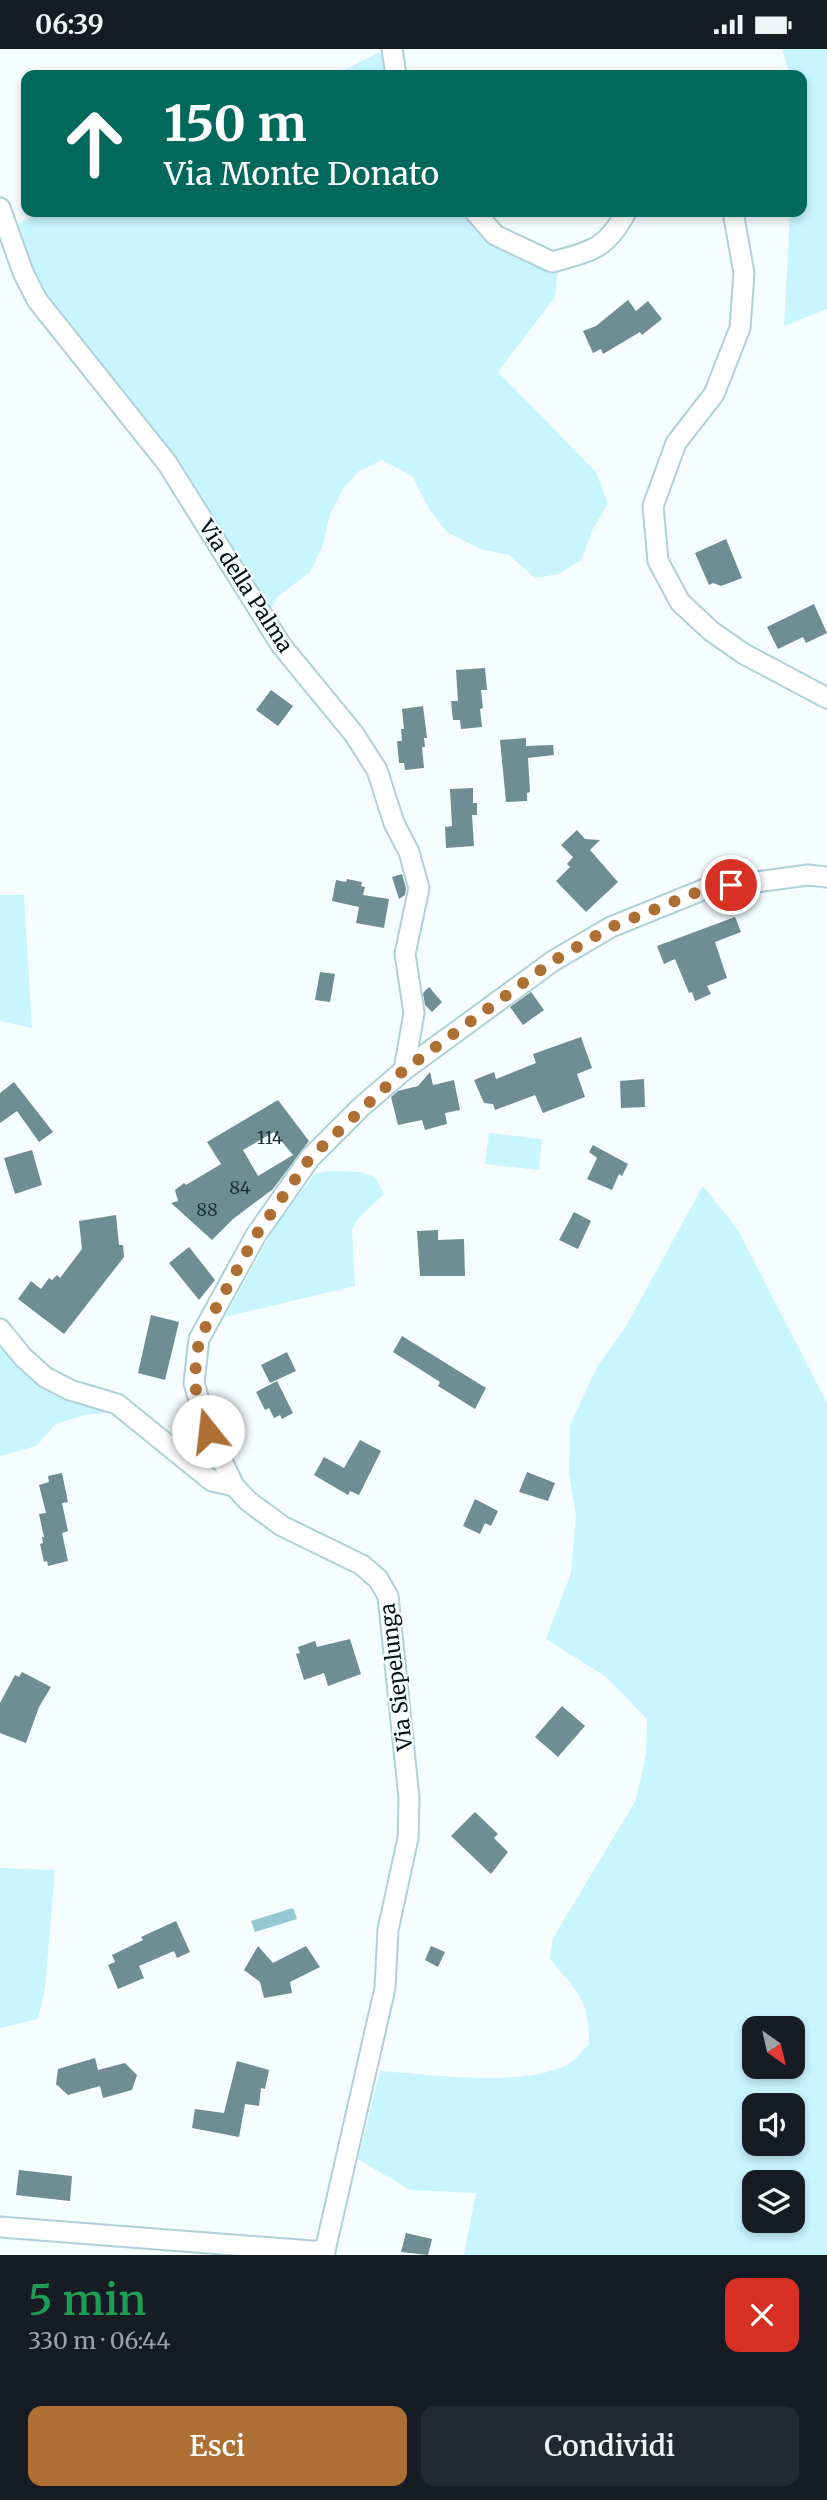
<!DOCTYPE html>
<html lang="it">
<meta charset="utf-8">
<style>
:root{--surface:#171b24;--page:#242831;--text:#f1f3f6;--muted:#9ea1a6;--accent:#ad6f34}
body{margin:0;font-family:Merriweather,serif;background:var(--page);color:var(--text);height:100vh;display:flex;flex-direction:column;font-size:26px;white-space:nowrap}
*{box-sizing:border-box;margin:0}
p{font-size:23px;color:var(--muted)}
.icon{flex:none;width:38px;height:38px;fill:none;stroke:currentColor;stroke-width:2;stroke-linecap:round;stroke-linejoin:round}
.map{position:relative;height:2206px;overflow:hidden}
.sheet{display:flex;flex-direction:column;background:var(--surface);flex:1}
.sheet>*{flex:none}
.banner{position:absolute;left:21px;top:21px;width:786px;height:147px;border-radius:14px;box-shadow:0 4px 10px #0003;background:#00695c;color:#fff;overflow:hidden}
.needle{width:46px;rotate:146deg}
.buttons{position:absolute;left:742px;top:1967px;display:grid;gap:14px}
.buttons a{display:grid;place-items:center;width:63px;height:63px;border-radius:14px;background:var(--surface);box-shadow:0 4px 10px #0003;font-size:35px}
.pin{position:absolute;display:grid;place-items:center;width:60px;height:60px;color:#fff;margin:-30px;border:4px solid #fff;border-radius:50%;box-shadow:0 2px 7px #0007}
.me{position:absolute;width:77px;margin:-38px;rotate:344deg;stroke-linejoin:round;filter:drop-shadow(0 0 5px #0008)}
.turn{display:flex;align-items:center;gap:24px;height:147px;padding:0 28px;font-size:32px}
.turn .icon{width:91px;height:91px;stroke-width:2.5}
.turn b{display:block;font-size:49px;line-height:60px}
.round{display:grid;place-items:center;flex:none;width:74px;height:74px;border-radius:14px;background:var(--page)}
.summary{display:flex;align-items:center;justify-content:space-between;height:119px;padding:0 28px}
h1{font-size:42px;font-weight:600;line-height:52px;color:#1e9e55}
.primary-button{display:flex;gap:14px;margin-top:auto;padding:14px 28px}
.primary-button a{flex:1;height:80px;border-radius:14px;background:var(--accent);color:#fff;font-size:28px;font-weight:600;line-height:80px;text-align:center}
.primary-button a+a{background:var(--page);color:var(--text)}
.status{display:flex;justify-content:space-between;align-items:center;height:49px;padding:0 35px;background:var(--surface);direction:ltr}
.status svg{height:19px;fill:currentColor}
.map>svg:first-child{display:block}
</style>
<div class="status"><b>06:39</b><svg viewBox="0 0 49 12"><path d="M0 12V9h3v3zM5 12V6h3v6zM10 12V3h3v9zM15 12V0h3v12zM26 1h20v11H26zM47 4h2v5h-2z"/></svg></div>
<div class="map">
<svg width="827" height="2206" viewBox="0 0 827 2206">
<rect width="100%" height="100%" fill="#f6fdfe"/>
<g fill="#c8f5ff" fill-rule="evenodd">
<polygon points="386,0 397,26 335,26"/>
<polygon points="782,0 827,0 827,260 784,277 790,163 802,163 802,26 790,26"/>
<polygon points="38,163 477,163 518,201 558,222 555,248 498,323 596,423 608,455 593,480 581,511 559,525 535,529 509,506 481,500 447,483 429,460 412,427 382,411 359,422 343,440 329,468 323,496 310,523 278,547 266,570 48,257 14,178"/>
<polygon points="0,846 24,846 32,979 0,972"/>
<polygon points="489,1084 542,1090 539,1121 485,1115"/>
<polygon points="330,1122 360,1123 375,1128 384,1145 357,1171 352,1180 355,1237 225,1268 278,1172 315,1125"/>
<path d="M703 1137 738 1181 827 1354V2206H464L476 2144 410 2141 358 2110 380 2022C429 2025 527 2040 570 2014 577 2010 583 2001 589 1995 590 1950 577 1943 550 1910L553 1889 636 1751 646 1705 647 1670 605 1627 546 1590 571 1524 576 1466 569 1424 570 1376 598 1316 625 1279ZM754 1979H793V2018H754ZM754 2056H793V2095H754ZM754 2133H793V2172H754Z"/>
<polygon points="0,1280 23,1308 115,1363 84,1366 56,1375 36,1397 0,1407"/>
<polygon points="0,1819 55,1821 45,1939 38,1970 0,1979"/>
</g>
<polygon fill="#95c8d2" points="293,1859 297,1870 255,1883 251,1872"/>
<g fill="#6e8e94" fill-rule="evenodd">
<polygon points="628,251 636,262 648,252 662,270 642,286 640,283 603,305 601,300 593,304 583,282 596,277"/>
<polygon points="726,490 742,529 721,537 713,534 709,536 695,504"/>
<polygon points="814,555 827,584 806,594 803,588 778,600 767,578"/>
<polygon points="485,619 487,641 481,641 483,659 480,660 482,678 461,680 460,671 453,671 451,652 458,652 456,621"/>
<polygon points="271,641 293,657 278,677 256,661"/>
<polygon points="423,657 427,689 424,689 425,698 422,698 424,719 405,721 404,714 399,714 397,692 402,692 401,680 404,680 402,660"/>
<polygon points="526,689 526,697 553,696 554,706 528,709 530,743 527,744 527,752 506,753 500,691"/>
<polygon points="473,739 473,754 477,754 477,766 472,766 474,797 446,799 445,778 452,777 450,740"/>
<polygon points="577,781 585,790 600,791 590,801 618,833 586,863 556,832 570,818 567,815 573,808 561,796"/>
<polygon points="402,825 406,839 405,846 399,850 392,828"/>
<polygon points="347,830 362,833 361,837 365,838 363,846 389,850 384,879 356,874 359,858 332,852 336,831 346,833"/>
<polygon points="735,868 741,883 715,893 727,929 707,937 711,945 695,952 692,943 689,944 675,910 664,915 657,897"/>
<polygon points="320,923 335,925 330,953 315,951"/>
<polygon points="429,938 442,953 432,963 425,956 423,944"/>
<polygon points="531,943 544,961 523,976 510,958"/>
<polygon points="581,988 592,1019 577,1025 585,1048 543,1064 535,1046 495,1061 493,1055 484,1054 474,1031 494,1023 496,1030 536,1014 533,1005"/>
<polygon points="430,1023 433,1036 454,1031 460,1061 445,1064 447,1075 425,1081 422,1071 398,1076 391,1048 398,1042 418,1037"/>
<polygon points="644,1030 645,1058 621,1059 620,1032"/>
<polygon points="14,1033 53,1083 39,1093 17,1062 0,1074 0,1044"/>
<path d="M278 1051 309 1092 273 1140 233 1170 212 1191 171 1154 178 1152 175 1141 184 1134 186 1136 221 1115 207 1093ZM274 1083 293 1106 258 1127 243 1101Z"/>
<polygon points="593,1096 628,1115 622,1127 619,1125 612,1141 587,1130 597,1109 589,1103"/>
<polygon points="32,1101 42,1136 15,1145 4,1109"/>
<polygon points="574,1163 591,1172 578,1200 559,1191"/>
<polygon points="116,1166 119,1196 123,1196 124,1208 64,1285 18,1250 31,1232 41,1240 49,1229 52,1231 57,1226 60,1229 82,1200 79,1172"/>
<polygon points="438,1181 438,1191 464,1190 465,1227 420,1227 417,1182"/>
<polygon points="189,1198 215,1231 199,1251 169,1214"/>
<polygon points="151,1266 179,1273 165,1331 138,1324"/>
<polygon points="402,1287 486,1339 475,1360 438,1337 440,1333 393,1303"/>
<polygon points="287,1303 296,1322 270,1334 261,1316"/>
<polygon points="277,1332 293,1364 282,1370 280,1366 274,1369 269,1359 265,1361 256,1343"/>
<polygon points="360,1391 381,1402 359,1446 350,1442 348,1446 314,1426 324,1408 344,1419"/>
<polygon points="527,1423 555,1434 548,1452 519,1443"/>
<polygon points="62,1424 68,1453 62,1454 68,1482 62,1484 68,1512 48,1517 47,1512 44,1513 40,1495 43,1494 42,1488 44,1488 39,1465 46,1464 39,1436 49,1433 48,1427"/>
<polygon points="475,1450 498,1462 491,1477 485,1474 480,1485 463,1477"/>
<polygon points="350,1590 361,1625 328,1637 324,1624 304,1631 296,1605 300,1604 298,1598 315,1592 317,1598"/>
<polygon points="22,1623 51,1638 39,1658 26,1694 0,1684 0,1654 15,1626 19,1628"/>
<polygon points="562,1657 585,1677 558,1708 535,1688"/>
<polygon points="475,1763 498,1785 494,1789 508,1803 491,1825 451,1787"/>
<polygon points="176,1872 190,1903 177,1909 174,1902 139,1917 144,1929 118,1940 108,1916 115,1913 112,1906 143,1891 141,1888"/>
<polygon points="258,1897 273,1914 306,1897 320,1918 290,1933 292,1944 264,1949 260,1933 244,1921"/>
<polygon points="431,1897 445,1903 438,1918 425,1911"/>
<polygon points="95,2009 98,2021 125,2014 137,2026 132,2041 103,2049 100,2037 68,2046 56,2035 58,2020"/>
<polygon points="237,2012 269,2021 265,2040 261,2039 259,2057 245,2055 239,2088 192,2079 195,2060 224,2064"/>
<polygon points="19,2121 72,2127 70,2152 16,2146"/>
<polygon points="406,2184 432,2190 428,2206 401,2203"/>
</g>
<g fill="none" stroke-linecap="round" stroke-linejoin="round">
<defs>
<g id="minor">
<polyline points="392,0 396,26"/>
<polyline points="0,159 23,223 37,251 167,414 281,596 354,685 377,721 394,774 409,803 419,839 405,905 414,964 404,1021"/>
<path d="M475 163 495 186 552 213C591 202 606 201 626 163"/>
<polyline points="733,163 744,224 740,279 714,345 676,394 653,457 658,512 680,553 711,582 744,605 827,649"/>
<polyline points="0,1280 23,1308 45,1328 70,1341 117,1355 212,1432 234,1437"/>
<polyline points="0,2178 325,2203"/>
<polyline points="324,2206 385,1939 388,1881 408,1789 409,1749 388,1547 378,1530 362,1516 282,1477 248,1452 234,1437 208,1382 194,1334 199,1290 256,1186 310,1109 361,1058 404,1021 553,912 611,878 705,840 808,826 827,828"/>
</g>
</defs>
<use href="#minor" stroke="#afd1d8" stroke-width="23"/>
<use href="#minor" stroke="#fff" stroke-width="19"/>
</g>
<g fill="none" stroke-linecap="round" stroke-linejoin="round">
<polyline stroke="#ad6f34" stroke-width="12" stroke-dasharray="0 21.6" points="208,1382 194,1334 199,1290 256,1186 310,1109 404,1021 553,912 611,878 705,840 731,836"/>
</g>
<g text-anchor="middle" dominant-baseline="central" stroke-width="5" stroke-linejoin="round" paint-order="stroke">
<g font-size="18" fill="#213236">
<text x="270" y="1088">114</text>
<text x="240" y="1138">84</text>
<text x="207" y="1160">88</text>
</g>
<g font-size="21" fill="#071316" stroke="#f6fdfe">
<text transform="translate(246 537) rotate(57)">Via della Palma</text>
<text transform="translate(396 1628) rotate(-97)">Via Siepelunga</text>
</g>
</g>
</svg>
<div class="buttons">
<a><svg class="needle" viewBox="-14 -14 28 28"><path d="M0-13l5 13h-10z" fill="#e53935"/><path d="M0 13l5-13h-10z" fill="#9ea1a6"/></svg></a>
<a><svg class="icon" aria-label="sound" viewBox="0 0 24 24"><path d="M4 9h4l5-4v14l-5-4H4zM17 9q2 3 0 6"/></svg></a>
<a><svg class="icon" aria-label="layers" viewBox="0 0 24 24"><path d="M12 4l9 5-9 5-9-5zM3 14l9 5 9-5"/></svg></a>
</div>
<div class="pin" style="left:731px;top:836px;background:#d93025"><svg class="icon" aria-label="arrive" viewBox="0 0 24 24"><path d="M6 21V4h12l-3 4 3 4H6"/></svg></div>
<svg class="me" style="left:208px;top:1382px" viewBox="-20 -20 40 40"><circle r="19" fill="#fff"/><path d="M0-13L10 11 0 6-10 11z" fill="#ad6f34"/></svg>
<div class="banner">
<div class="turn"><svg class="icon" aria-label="ahead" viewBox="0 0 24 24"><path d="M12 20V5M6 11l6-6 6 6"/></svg><div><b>150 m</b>Via Monte Donato</div></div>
</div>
</div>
<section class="sheet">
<div class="summary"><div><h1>5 min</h1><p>330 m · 06:44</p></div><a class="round" style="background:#d93025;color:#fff"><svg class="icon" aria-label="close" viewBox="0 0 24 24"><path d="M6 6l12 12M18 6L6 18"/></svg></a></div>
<div class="primary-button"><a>Esci</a><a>Condividi</a></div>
</section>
